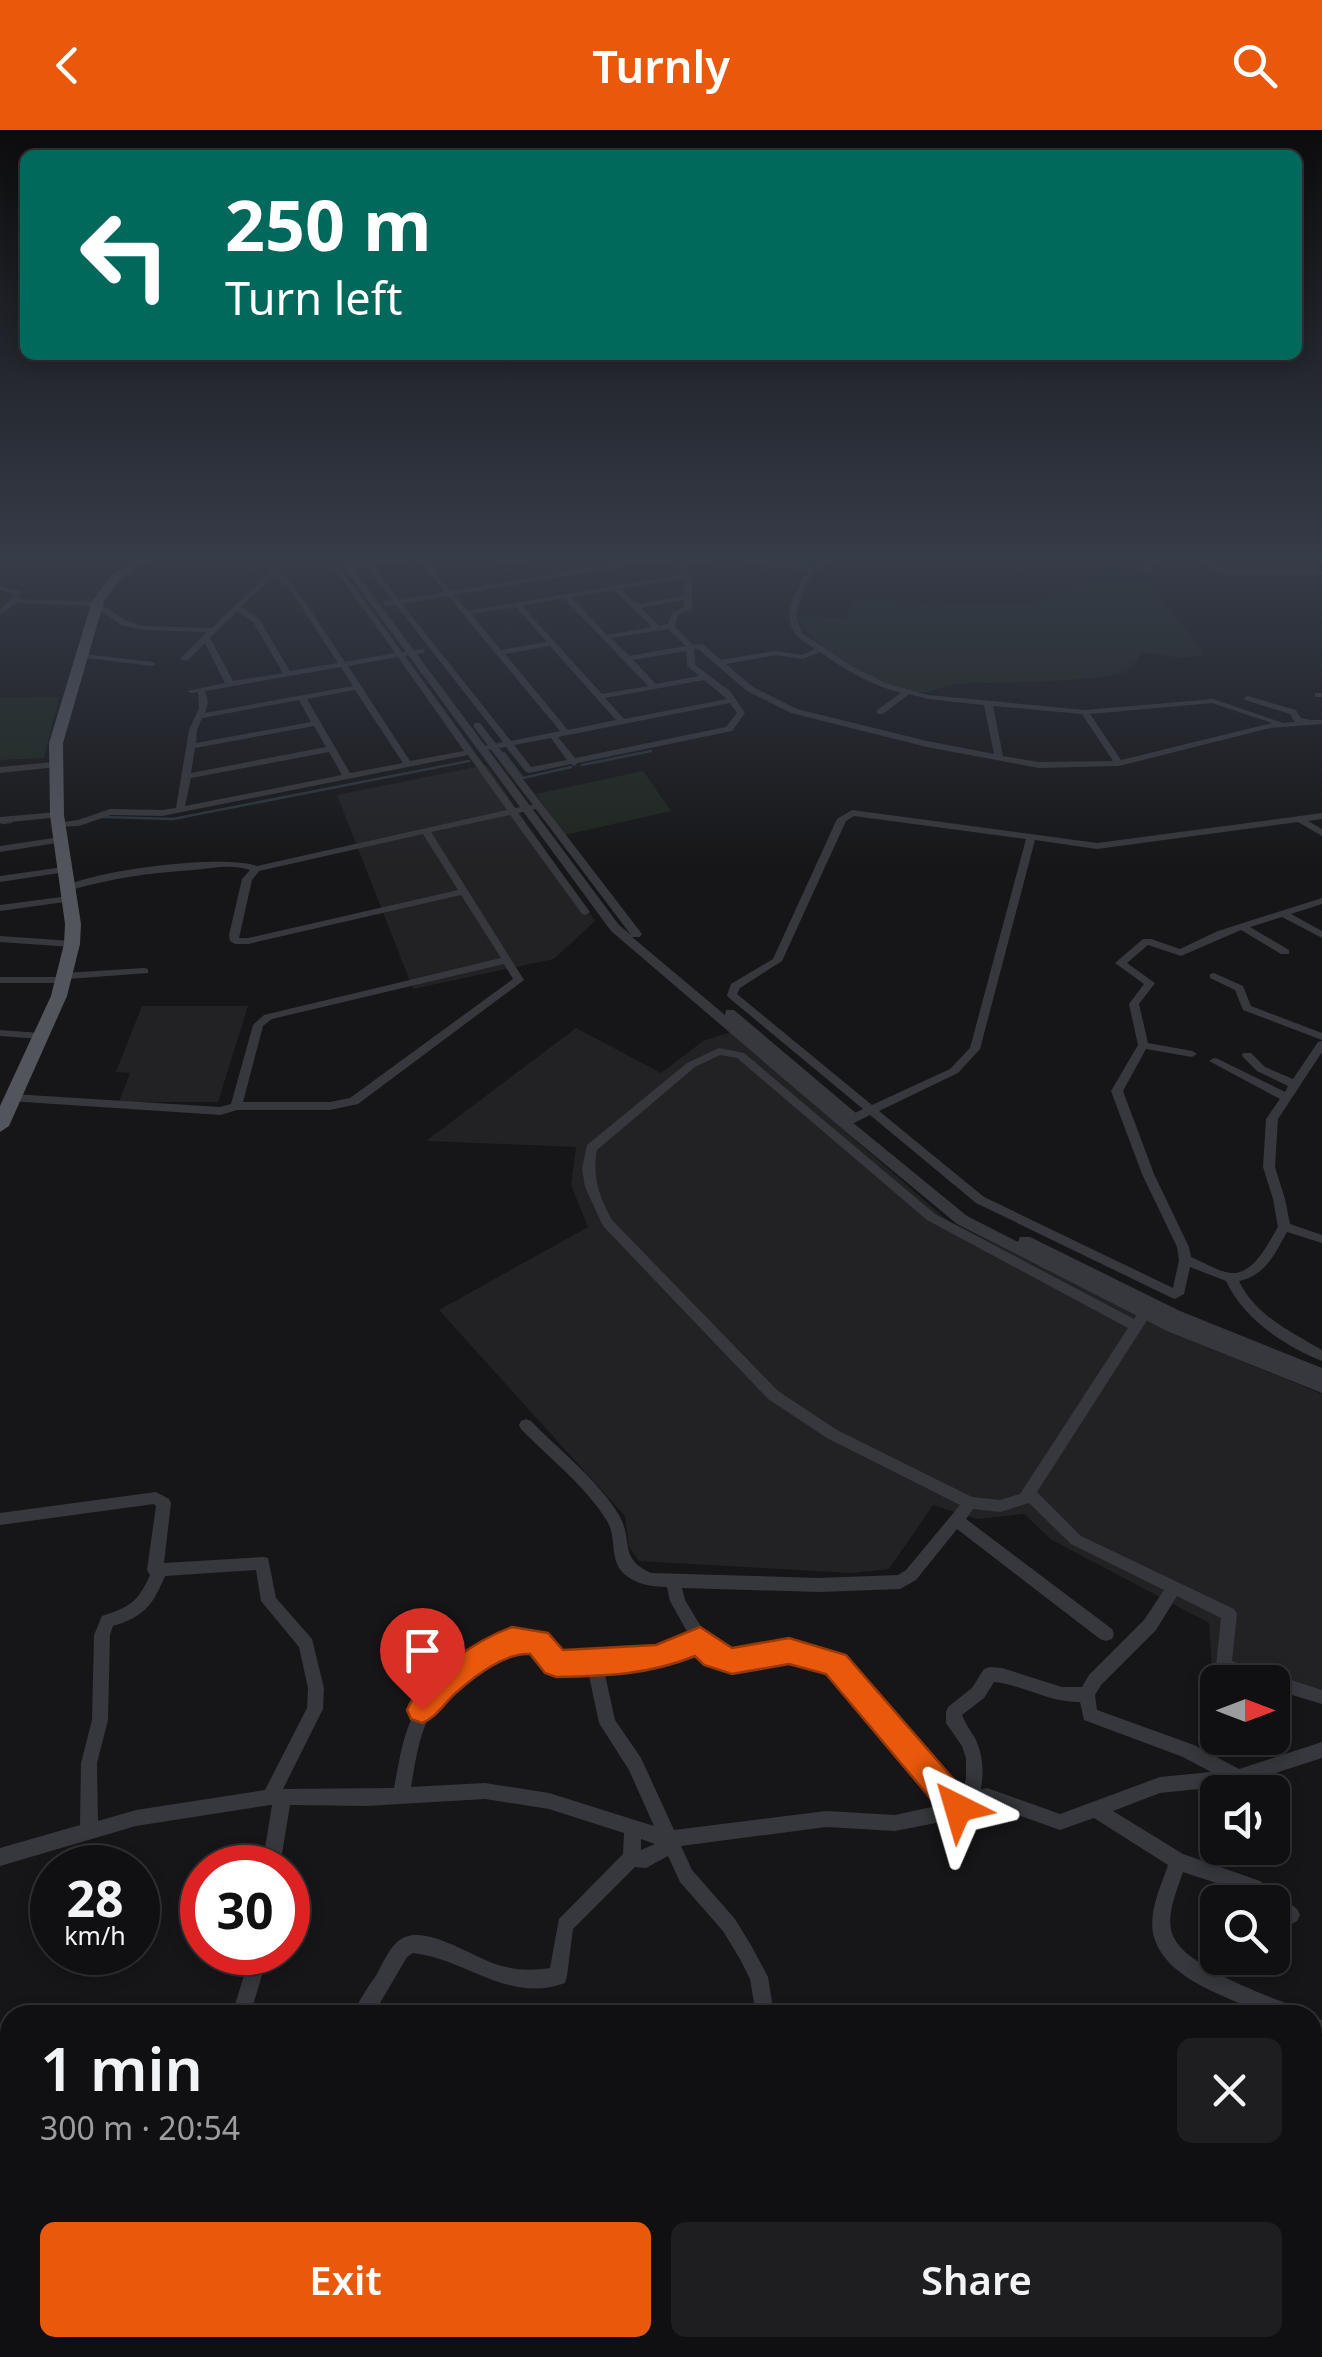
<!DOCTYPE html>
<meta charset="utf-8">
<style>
:root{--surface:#101012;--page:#1e1e20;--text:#f1f3f6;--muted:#9c9d9f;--line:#303032;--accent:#ea580c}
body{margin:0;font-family:"Noto Sans",sans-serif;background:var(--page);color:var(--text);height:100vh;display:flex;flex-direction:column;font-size:38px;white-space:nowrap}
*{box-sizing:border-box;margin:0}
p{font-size:32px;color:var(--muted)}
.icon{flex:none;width:55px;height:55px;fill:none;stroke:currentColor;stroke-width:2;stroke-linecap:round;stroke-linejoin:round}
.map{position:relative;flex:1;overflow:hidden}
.sheet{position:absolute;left:0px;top:1875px;width:1322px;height:352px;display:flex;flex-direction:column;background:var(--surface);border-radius:30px 30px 0 0;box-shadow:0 5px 15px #0003,0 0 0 2px var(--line)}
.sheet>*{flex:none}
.top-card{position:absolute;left:20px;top:20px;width:1282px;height:210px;border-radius:15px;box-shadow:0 5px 15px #0003,0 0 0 2px var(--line);background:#00695c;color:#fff;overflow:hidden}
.needle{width:65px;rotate:90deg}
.buttons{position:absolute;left:1200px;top:1535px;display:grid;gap:20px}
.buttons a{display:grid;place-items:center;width:90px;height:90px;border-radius:15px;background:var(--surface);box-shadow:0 5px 15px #0003,0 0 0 2px var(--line);font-size:50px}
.speed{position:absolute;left:30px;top:1715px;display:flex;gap:20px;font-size:50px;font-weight:700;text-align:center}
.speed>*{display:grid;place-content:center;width:130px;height:130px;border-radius:50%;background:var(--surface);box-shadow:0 5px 15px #0003,0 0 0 2px var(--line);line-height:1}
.speed small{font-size:25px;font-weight:400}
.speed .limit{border:15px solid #d22;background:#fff;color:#111}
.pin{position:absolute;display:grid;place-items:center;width:85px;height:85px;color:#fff;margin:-102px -42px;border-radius:50% 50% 50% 0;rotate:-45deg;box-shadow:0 0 10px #0007}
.pin .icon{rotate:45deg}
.me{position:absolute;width:110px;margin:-55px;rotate:320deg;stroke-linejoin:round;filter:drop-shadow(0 0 8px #0008)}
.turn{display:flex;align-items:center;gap:35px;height:210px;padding:0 40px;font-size:45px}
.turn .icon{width:130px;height:130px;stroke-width:2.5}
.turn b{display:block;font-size:70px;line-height:85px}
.round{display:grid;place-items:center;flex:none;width:105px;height:105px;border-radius:15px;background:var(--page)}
.headline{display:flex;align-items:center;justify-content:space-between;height:170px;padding:0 40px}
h1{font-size:60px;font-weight:600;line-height:75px}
.cta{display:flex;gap:20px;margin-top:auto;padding:20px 40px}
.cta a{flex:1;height:115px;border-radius:15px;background:var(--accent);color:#fff;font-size:40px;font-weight:600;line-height:115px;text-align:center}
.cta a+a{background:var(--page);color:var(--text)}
header{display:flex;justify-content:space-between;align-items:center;height:130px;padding:0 40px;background:var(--accent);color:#fff;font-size:45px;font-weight:600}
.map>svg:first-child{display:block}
</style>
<header><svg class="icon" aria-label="back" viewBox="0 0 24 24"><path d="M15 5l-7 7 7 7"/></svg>Turnly<svg class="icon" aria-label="search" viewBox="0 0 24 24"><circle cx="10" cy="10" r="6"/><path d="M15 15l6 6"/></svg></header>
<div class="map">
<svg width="1322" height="2227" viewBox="0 0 1322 2227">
<rect width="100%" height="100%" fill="#161618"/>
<g fill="#222225">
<polygon points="486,635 595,791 554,829 413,859 337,665"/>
<polygon points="142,876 248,876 218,972 119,972 130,943 116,942"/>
<polygon points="576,898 661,943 703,911 731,902 947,1090 1191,1210 1322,1264 1322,1566 1212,1538 1209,1493 1052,1410 1024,1384 977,1389 933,1375 889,1439 851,1443 639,1431 629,1417 625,1386 439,1180 588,1097 571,1055 576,1017 426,1011"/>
</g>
<g fill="#1e261f">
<path d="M1111 436 1149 451C1163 477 1188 498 1205 525L1180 528 1143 522C1139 527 1134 536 1128 540 1109 553 990 552 959 554 941 555 930 566 908 561 872 553 811 519 797 486L846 488 855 470 898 471 901 476C915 478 919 472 930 472 963 472 1023 481 1055 466 1075 457 1090 444 1111 436Z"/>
<polygon points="59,567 44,628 0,630 0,568"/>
<polygon points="643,641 671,681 565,705 536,664"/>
</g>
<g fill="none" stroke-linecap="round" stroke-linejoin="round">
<g stroke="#2c353c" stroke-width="2.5">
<polyline points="504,623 523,648 571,637"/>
<polyline points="582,635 651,621"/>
<polyline points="104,687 173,689 469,631"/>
<polyline points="2,693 11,692"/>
</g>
<g fill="#2c353c" fill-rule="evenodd">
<polygon points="1312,2187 1322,2187 1322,2221 1303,2218 1312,2218"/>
<polygon points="1230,2218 1276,2218 1273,2227 1226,2227"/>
</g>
<g fill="#37383d" fill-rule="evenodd">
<path d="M284 428H290L278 441 292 453 345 532 395 523 327 428H333L402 522 424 519V523L405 526 515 678 540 674V678L518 683 590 782 585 785 582 784 510 685 431 702 524 850 358 974 330 980H237L221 985 9 971 7 968 9 965 13 964 220 977 231 974 253 895 264 885 501 828 461 765 248 814H235L230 811 229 805 242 749 250 740C232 734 213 738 194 740 148 743 112 748 67 761L62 758C93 740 223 724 257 736L507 680 468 625 162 686 111 685 79 696 55 697V693L78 690 110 679 162 680 176 678 189 600 199 578 198 562 191 563 187 561 225 553 205 513 187 531 180 529 207 502 142 500 121 495 95 476 16 473 0 485V479L11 470 14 464 0 460V456L21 461 19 469 97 472 127 491 142 496 212 498ZM274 445 287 455 338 533 290 541 259 489 241 477ZM237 481 253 492 283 543 233 551 210 508ZM398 527 464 621 410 631 348 536ZM341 537 353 556 205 583 208 572 205 561ZM355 560 403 633 350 643 307 569ZM299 570 311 592 196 613 197 600 202 588ZM314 596 326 617 191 643 195 618ZM329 622 342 645 185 676 191 648ZM423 704 458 760 248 808H239L252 750 259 741ZM504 834 513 849 350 968 330 972H243L263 896 272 889Z"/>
<path d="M360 428H366L369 432 410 428 407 430 372 435 399 470 445 462 417 428H423L451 461 649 428C662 428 676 432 687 432 697 431 705 428 715 428L714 429 685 436 692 447V478L678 485 675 497 693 515 703 514 721 530 775 521 802 525 815 519C808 514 799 509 795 503 781 482 797 458 808 440L765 436 741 428 812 436 828 428H836L816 439 804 458 796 485 802 503 851 536 888 554 928 565 1085 580 1213 569 1283 593 1295 592 1290 584 1245 570 1244 568 1248 566 1296 580 1301 588 1311 590H1322V594L1270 598 1119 636 1039 638 927 617 791 583 747 561 698 519H694L695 535 730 561 745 583 732 601 578 633 574 636 571 634 529 643 526 642 506 617 479 621V617L503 612 396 475 384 476V472L393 471 366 436 348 439 345 437 363 433ZM658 430 676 434 682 444 468 481 454 465ZM684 448V466L637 474 621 459ZM614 460 652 497 607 505 571 467ZM448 466 560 601 511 611 402 474ZM564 468 648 556 602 564 522 476ZM684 470V477L672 482 668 494 659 496 641 478ZM516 477 547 512 501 520 471 484ZM668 499 686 516 629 526 611 508ZM550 516 616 590 568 600 505 524ZM686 521 687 536 699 546 656 554 633 530ZM820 522C845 540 871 555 901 563L877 580V584H883L909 564 928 569 984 575 994 624 927 611 797 579 753 557 726 534 775 525 803 529ZM704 550 727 569 624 589 605 568ZM730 573 737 583 726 597 575 628 558 607ZM1212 573 1272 593 1121 630 1090 584ZM993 576 1082 584 1113 631 1039 632 1003 626ZM551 608 567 630 531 637 514 615Z"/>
<polygon points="526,428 540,428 483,438 480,436"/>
<polygon points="1158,428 1169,428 1150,433 1152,443 1147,444 1143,432"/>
<polygon points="1201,428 1207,428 1216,438 1224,440 1322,441 1322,445 1223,444 1212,440"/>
<polygon points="76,523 152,532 156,534 152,536 79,527 76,527"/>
<rect x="1315" y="563" width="7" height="4"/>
<polygon points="54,632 58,635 57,637 0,643 0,637"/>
<path d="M852 680 1097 713 1322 683V689L1308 691 1322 699V706L1298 692 1097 719 1035 710 980 919 958 943 879 981 984 1067 1173 1158 1179 1130 1177 1117 1142 1044 1111 961 1138 915 1129 874 1144 854 1115 833 1143 809H1151L1180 819 1218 801 1322 768V774L1291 784 1322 801V808L1282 787 1250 797 1289 820V824H1281L1241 800 1181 826 1148 815 1127 833 1155 853 1139 874 1148 913 1192 921 1197 924 1192 927 1146 919 1123 961 1154 1044 1189 1117 1191 1127C1203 1132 1219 1142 1231 1143 1254 1145 1268 1113 1278 1097L1273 1069 1263 1037 1266 989 1280 969 1209 931 1214 928 1218 929 1285 962 1288 956 1257 941 1243 927 1242 925 1243 923H1251L1265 937 1293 949 1318 912 1322 911V922L1278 989 1275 1037 1285 1069 1290 1094 1322 1105V1113L1287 1102C1274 1125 1266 1145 1239 1151 1255 1185 1291 1202 1322 1220V1231C1284 1216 1244 1189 1226 1151L1190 1137 1184 1164 1175 1169 1170 1167 976 1073 870 985 848 996H840L838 993 840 990 863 979 728 867 727 865 731 854 773 829 837 689ZM854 686 1026 709 970 918 950 939 872 975 737 864 740 858 782 831 846 691Z"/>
<polygon points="57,682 61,685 60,687 0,693 0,687"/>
<polygon points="60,707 65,710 63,712 0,722 0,716"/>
<polygon points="63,737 66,738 66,742 0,752 0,746"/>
<polygon points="69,766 72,767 72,771 0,781 0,775"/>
<polygon points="0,806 72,811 77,814 72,817 0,812"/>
<polygon points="144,838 148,839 148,843 68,849 68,852 64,853 0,853 0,847 60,847 61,844 65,843"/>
<polygon points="1214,843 1243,856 1251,876 1322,903 1322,910 1243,880 1235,860 1210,848 1210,844"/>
<polygon points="0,900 41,903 46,906 41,909 0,906"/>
<path d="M719 918 744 923 935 1084 1134 1189 1145 1172H1155L1157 1175 1155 1178 1037 1362 1081 1406 1234 1479 1237 1484 1232 1531 1322 1560V1574L1272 1559V1552H1253L1218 1541 1216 1536 1221 1488 1177 1466 1156 1500 1101 1555 1095 1565 1097 1580 1194 1615 1239 1639 1322 1612V1628L1238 1655 1160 1663 1113 1681 1183 1724 1260 1751 1297 1779 1300 1785 1297 1791 1291 1794 1272 1782V1772H1260L1249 1764 1183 1742C1177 1760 1166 1784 1172 1803 1181 1836 1268 1866 1299 1878L1301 1885C1292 1885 1280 1887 1270 1885 1261 1883 1250 1877 1241 1874 1209 1860 1161 1842 1153 1803 1149 1780 1161 1756 1168 1735L1094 1688 1060 1700 987 1674 972 1678 946 1691 895 1701 826 1697 681 1716 692 1740 735 1789 752 1817 768 1847 774 1885H756L750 1849 740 1829 723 1801 680 1752 668 1726 646 1738 635 1737 573 1799 567 1846 565 1853C509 1874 466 1829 413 1823L407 1827 373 1885H353C359 1870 368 1857 377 1844 384 1831 391 1813 405 1807 428 1797 473 1826 495 1834 513 1840 531 1841 550 1838L559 1789 623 1724 624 1703 549 1679 485 1669 366 1676 290 1675 282 1724 284 1738H266L264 1724 272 1675H270L136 1696 0 1736V1718L80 1695 81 1633 92 1590 94 1505 102 1486C130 1477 138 1472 150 1445L147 1440 156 1376 154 1374 0 1395V1383L156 1362 169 1369 171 1373 164 1433 263 1427 268 1428 276 1468 312 1509 324 1558 323 1579 283 1659 394 1658C399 1633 402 1607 414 1584 427 1556 497 1496 530 1502 541 1504 552 1520 559 1527 604 1526 649 1527 690 1507L670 1471 667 1457C651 1457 635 1454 623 1443 609 1428 617 1407 607 1391 586 1356 549 1328 521 1299L519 1295 521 1291 526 1289 531 1291C559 1320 598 1350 619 1385 634 1411 618 1428 651 1443L819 1448 898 1445 906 1440 960 1375 827 1308 768 1269 603 1096 585 1057 582 1039 587 1015 687 933ZM720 925 737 928 927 1090 1128 1198 1020 1364 1000 1370 972 1367 837 1300 778 1261 612 1090C599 1067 592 1046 597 1020L695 937ZM1029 1373 1071 1414 1164 1460 1144 1490 1089 1545 1082 1557H1062L1002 1538 990 1537 984 1539 972 1558 948 1577 946 1582V1593L962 1616 966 1628V1648L962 1665 960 1666 842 1529 789 1514 763 1515 732 1524 719 1520 706 1505 685 1470 682 1458 819 1462 900 1459 916 1450 957 1399 1100 1509 1106 1511 1112 1509 1114 1504 1112 1499 966 1389 973 1379 1000 1382ZM256 1440 261 1471 299 1517 308 1558 307 1578 265 1660 136 1680 98 1691 97 1633 108 1590 110 1505 113 1496C144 1487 153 1475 165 1446ZM527 1516C554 1543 550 1541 588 1541L599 1593 629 1640 654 1696 549 1663 485 1653 411 1657C415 1634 418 1610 428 1589 443 1559 494 1521 527 1516ZM698 1519 708 1531 732 1538 763 1529 789 1528 831 1540 945 1674 895 1685 826 1681 674 1700 641 1628 615 1590 604 1540C637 1539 668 1534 698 1519ZM994 1552C1024 1555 1049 1573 1080 1572L1084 1590 1183 1627 1211 1642 1160 1647 1060 1684 987 1658 981 1659C984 1641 983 1625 975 1608 970 1600 965 1593 962 1585L984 1568ZM641 1709 655 1714 641 1720Z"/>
<polygon points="251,1822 269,1822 250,1885 232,1885"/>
<polygon points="1312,1886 1322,1890 1322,1910 1312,1906"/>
<polygon points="0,1921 10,1922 10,1942 0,1941"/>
<rect x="1312" y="2148" width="10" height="22"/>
<polygon points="70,2218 92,2218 89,2227 67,2227"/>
<polygon points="419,2218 441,2218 439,2227 417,2227"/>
<polygon points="708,2218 792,2218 789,2226 785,2227 700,2227 703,2219"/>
<polygon points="850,2218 897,2218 902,2219 905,2227 857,2227 853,2226"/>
<polygon points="1152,2218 1180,2218 1175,2227 1146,2227"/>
</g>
<polygon fill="#37383d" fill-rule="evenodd" points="337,428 345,428 619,795 631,805 474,597 474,593 480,593 642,804 640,807 632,807 725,885 726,880 734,880 857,984 855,987 846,987 967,1086 1018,1112 1020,1107 1030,1107 1180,1181 1322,1238 1322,1263 1167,1201 957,1094 839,996 611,801"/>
<polygon fill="#53555c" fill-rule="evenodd" points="137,428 149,428 120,449 104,471 63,613 64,685 81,794 80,814 67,866 9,996 0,1002 0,976 51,866 64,814 65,794 50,685 49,613 92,471 112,445"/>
</g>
<linearGradient id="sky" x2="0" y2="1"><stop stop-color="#0c0c0d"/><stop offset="0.58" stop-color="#363c48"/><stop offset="1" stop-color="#363c48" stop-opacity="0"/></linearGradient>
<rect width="1322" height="739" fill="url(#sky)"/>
<path fill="#ea580c" stroke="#983908" stroke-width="2.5" d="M512 1497 548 1503 563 1520 656 1515 700 1497 732 1518 789 1508 846 1525 969 1667 973 1678 969 1688 958 1693 947 1688 826 1544 789 1534 732 1544 704 1535 695 1526C648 1545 606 1546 556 1547L545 1543 530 1524C507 1522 476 1545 458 1561 445 1571 438 1587 422 1593L411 1589 407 1580C421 1547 478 1509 512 1497Z"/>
</svg>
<div class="buttons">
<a><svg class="needle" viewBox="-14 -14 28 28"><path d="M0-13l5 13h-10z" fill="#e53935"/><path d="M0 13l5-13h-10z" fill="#9c9d9f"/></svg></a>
<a><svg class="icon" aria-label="sound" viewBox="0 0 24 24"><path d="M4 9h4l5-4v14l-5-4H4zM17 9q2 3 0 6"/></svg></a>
<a><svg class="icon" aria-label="search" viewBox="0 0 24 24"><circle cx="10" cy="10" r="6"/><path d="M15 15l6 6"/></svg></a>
</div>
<div class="speed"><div>28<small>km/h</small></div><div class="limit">30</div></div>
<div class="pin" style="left:422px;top:1580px;background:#d93025"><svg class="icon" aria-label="arrive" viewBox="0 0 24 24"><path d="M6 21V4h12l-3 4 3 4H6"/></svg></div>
<svg class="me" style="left:958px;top:1678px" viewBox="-20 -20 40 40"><path d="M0-17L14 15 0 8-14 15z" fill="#ea580c" stroke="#fff" stroke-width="4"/></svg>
<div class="top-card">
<div class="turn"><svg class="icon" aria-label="left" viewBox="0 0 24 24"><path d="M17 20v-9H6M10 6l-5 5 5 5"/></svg><div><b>250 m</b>Turn left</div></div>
</div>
<section class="sheet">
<div class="headline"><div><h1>1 min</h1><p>300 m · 20:54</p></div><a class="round"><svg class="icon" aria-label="close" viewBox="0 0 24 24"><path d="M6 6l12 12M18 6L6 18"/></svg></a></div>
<div class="cta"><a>Exit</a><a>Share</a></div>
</section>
</div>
